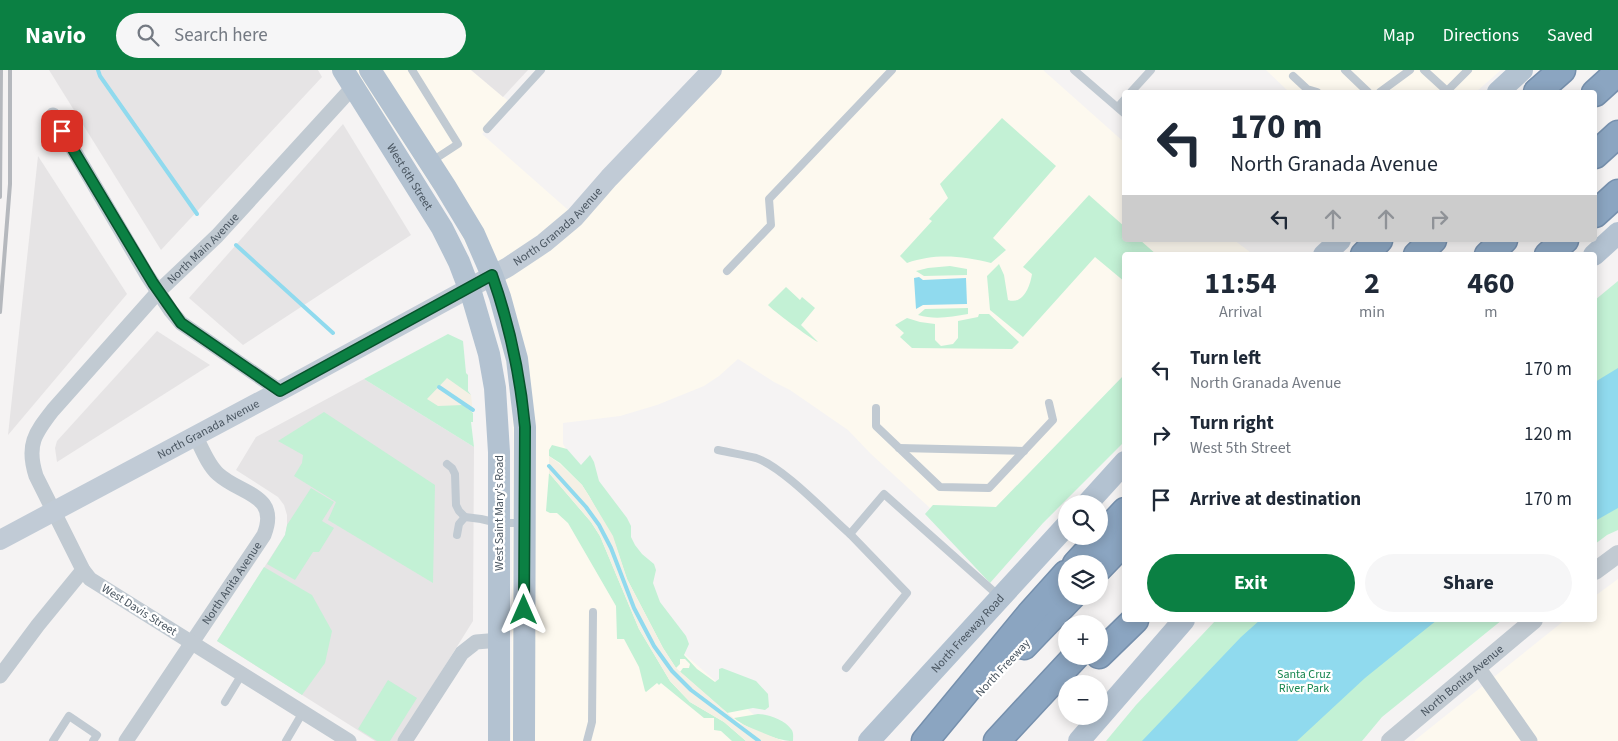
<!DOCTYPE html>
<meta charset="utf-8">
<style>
:root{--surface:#fff;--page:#f6f6f7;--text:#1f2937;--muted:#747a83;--accent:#0b8043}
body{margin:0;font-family:"Source Sans 3",sans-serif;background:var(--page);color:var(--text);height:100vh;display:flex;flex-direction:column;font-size:19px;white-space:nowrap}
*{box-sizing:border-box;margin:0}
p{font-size:16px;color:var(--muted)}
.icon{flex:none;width:28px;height:28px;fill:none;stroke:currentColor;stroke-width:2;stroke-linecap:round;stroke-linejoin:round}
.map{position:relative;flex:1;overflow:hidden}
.drawer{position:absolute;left:1122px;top:182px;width:475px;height:370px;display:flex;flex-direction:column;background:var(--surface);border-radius:5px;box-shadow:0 2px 12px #0003}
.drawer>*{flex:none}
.hud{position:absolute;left:1122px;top:20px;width:475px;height:152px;border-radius:5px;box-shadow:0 2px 12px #0003;background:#fff;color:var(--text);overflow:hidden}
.controls{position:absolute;left:1058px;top:425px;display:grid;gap:10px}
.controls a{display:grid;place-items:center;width:50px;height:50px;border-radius:50%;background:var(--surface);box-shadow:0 2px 12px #0003;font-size:25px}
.pin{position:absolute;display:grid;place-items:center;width:42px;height:42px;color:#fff;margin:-21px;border-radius:10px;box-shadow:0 2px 8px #0006}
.me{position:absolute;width:55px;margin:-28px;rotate:0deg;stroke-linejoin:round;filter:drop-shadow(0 0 4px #0008)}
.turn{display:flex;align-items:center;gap:18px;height:105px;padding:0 25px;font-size:22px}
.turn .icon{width:65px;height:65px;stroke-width:2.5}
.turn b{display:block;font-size:35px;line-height:42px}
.lanes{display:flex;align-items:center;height:48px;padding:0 25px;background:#0003;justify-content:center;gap:25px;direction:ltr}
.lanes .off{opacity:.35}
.eta{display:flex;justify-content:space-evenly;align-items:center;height:85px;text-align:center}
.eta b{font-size:30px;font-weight:700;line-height:35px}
.button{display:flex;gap:10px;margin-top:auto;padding:10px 25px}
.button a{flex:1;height:58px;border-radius:30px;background:var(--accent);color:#fff;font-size:20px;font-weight:700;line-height:58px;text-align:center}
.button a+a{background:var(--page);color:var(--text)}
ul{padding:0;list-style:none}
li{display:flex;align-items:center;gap:15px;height:65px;padding:0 25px}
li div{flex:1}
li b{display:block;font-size:19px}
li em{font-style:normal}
header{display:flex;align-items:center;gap:30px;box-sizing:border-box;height:70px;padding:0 25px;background:var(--accent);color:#fff}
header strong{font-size:24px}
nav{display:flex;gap:28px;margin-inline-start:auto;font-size:18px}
.search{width:350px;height:45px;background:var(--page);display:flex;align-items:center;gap:12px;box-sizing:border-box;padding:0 18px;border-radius:28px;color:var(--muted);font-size:19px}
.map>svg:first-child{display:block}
</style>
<header>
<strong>Navio</strong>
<div class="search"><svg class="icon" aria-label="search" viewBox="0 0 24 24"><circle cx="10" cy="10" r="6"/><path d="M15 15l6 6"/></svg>Search here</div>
<nav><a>Map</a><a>Directions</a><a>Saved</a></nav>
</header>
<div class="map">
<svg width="1618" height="671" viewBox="0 0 1618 671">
<rect width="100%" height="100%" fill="#f5f3f3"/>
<g fill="#fdf9ef">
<polygon points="358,0 471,0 511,33 482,64 575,146 712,0 1043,0 1125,73 1125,170 1234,170 1250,182 1248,185 1125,185 1125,304 996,437 933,435 930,438 871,384 848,360 790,320 774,312 738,289 719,306 704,316 657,335 620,346 563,353 563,374 616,457 674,575 784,671 511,671 513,367 511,322 505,284 484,210 454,151 357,2"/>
<polygon points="1266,0 1501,0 1476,22 1289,22"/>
<polygon points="1618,509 1618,671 1414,671 1565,550 1595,550 1595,526"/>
</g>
<g fill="#e6e4e5">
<polygon points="49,0 318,0 322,7 161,180"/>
<polygon points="471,0 528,0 503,27"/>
<polygon points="343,54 411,165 243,275 189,228"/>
<polygon points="38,86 127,224 8,365"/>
<polygon points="157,261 210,295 57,392 55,378 57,371"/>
<polygon points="364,309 474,377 473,551 398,671 375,671 217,571 285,465 287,456 287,445 284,435 278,427 236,400 256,367"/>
</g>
<g fill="#c3f1d5">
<path d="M1002 48 1056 96 993 168 1006 180 991 193C962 186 936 183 907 193L900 186 932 151 929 149 948 128 940 114Z"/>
<path d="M1089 125 1125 157V170H1140L1157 185H1125V212L1095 187 1023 267 990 240 987 206 999 194 1004 205 1008 230C1023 235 1030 217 1032 204L1023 197Z"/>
<polygon points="950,196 967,199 967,205 924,206 916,201 928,198"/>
<polygon points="1618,211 1618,460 1607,465 1595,474 1595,230"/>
<path d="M786 217 800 230 802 227 815 238 801 255 818 272C811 269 771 239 768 235Z"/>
<path d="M968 238V244C951 247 935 250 918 245L925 239Z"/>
<polygon points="979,244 989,244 1019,272 1012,279 912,278 900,267 904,263 895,255 907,248 920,252 935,254 935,270 941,276 953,274 958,268 958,251 978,247"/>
<polygon points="448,264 463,271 466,303 468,305 468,321 471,325 469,324 470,340 473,343 473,352 471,352 474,377 364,309"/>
<polygon points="1125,304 1125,371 1043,453 990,513 925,444 933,435 996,437"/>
<polygon points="324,342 435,415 433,513 328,450 336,432 294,406 302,393 303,385 278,371"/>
<polygon points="552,375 567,379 581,395 590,385 594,392 599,411 627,448 631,456 631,467 635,475 642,484 654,494 656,500 653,513 660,532 686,566 689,574 684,585 697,599 715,612 719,609 719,599 722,598 756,611 768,624 769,637 765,640 753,638 727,643 680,602 683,598 689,598 690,594 685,589 680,589 680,594 676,598 663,578 627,509 614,471 589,426 582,415 560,393 549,386 549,380"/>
<polygon points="549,403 591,452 600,466 639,559 670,611 690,632 724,652 746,671 732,671 721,661 714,660 714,648 704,648 661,613 659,615 657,613 646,622 645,621 639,597 624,569 617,569 616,536 568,453 557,443 550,443 546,441"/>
<polygon points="311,418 334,432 322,451 334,458 319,482 313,482 295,510 267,494 285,465 287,455"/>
<polygon points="264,497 312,525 332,561 325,593 302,625 217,571"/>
<polygon points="1216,550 1502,550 1382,647 1362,671 1106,671 1136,635"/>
<polygon points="388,610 417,628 390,671 377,671 358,659"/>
<path d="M758 644C768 644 785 650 791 659 794 662 793 667 793 671 777 671 747 659 734 648Z"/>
</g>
<g fill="#f5f0e5">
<polygon points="447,308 471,325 473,343 463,335 438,336 427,329"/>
<polygon points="549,386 560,394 582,415 589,426 613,466 627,509 663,578 676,598 739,653 783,671 746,671 724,652 690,632 670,611 639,559 600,466 591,452 549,403"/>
</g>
<g fill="#90daee">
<polygon points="919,207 923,210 966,208 967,234 923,235 916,239 914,208"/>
<polygon points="1618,298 1618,438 1595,451 1595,312"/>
<polygon points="1260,550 1437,550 1365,608 1297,671 1142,671 1241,567"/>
</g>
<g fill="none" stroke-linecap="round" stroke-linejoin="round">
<g stroke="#90daee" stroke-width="4">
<polyline points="98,0 100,6 197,144"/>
<polyline points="236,175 333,263"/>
<polyline points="439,317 473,340"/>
<polyline points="549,396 586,437 599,455 611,478 634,538 654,576 672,601 691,620 759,671"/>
</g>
<defs>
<g id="motorway">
<polyline points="1537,22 1562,0"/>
<polyline points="1595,23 1618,2"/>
<polyline points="1595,85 1618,64"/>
<polyline points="1595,144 1618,123"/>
<polyline points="1364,185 1379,170"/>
<polyline points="1417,185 1433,170"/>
<polyline points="1488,185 1504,170"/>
<polyline points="1548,185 1565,170"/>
<polyline points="1076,494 1125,441"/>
<polyline points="1099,498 1125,471"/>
<polyline points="1024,576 1072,526"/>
<polyline points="1099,585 1135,550"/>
<polyline points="925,671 1030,544 1066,504"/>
<polyline points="997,671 1076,586"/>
</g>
</defs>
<use href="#motorway" stroke="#7690ad" stroke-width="29"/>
<g stroke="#c1cad2" stroke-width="8">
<polyline points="412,0 458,74 432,91"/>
<polyline points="1074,0 1125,44"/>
<polyline points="1345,0 1368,22"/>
<polyline points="1424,0 1447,21"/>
<polyline points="1293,6 1307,19 1317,22"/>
<polyline points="1131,22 1151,0"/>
<polyline points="1380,22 1410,0"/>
<polyline points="1446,22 1468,0"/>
<polyline points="1118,37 1125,29"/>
<polyline points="487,59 541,0"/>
<polyline points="727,201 771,155 769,129 892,0"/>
<polyline points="876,338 876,356 940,417 989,418 1053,350 1049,333"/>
<polyline points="899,378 1024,381"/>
<path d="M718 380C731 383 744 385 756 388 783 397 827 444 850 464L884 424 1000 527"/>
<polyline points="447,394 452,398 455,404 456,435 459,441 465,447 481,449 498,453 523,453"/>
<polyline points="457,465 459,454 465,447"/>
<polyline points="846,598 907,523 850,464"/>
<polyline points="225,632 242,604"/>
<polyline points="53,671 69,646 97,665 93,671"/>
<polyline points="286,671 303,642"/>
<polyline points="587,671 592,652 593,542"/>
</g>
<g stroke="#c1cad2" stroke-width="15">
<polyline points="53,45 147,205 171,241 181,253 280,321"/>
<polyline points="1478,597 1530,671"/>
<polyline points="0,606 38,555 83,500"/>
<path id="s1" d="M126 671 264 465C280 424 241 425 218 404 208 395 202 379 196 367"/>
<path id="s2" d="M349 671 90 509 83 500 36 406C26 375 35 363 53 340L158 222 217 166 353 17"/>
<polyline points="405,671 462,583 476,572 500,570"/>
</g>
<g stroke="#c1cad2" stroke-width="18">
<polyline points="1595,501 1618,484"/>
<path id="s3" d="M1390 671 1534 550"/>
</g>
<path stroke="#c1cbd6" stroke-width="20" id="s4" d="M0 470 291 315 508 197 544 173 575 147 609 108 712 0"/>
<g stroke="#b3c2d1" stroke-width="22">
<path id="s5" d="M343 0 442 158 459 192 472 226 489 284 495 318 499 382V671"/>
<polyline points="370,0 445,116 474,164 492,205 500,227 517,289 525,357 524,671"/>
<polyline points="1498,22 1522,0"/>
<polyline points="1324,185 1340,170"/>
<polyline points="1594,185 1618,163"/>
<polyline points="1087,434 1125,392"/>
<path id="s6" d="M869 671 1066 456"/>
<polyline points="1079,671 1184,550"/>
</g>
<use href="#motorway" stroke="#8ba5c1" stroke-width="26"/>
<g stroke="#b5b8bd" stroke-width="4">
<polyline points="0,127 1,0"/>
<polyline points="0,242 10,114 10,0"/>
</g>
</g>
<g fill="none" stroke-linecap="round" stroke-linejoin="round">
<defs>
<path id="route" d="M62 61 153 213 181 253 280 321 492 205C510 256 520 304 525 357L524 540"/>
</defs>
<use href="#route" stroke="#07532c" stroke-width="12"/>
<use href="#route" stroke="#0b8043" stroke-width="9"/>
</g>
<g text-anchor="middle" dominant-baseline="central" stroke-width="4.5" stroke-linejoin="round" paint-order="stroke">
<g font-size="12" fill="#4a5661" stroke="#fff">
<text stroke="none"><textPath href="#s5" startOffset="126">West 6th Street</textPath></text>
<text stroke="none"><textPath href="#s4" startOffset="641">North Granada Avenue</textPath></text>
<text stroke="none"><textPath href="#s2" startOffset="715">North Main Avenue</textPath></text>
<text stroke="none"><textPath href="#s4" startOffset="236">North Granada Avenue</textPath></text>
<text transform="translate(499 443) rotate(-90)">West Saint Mary's Road</text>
<text stroke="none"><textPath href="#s1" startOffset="190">North Anita Avenue</textPath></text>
<text transform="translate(139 540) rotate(32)">West Davis Street</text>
<text stroke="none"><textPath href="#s6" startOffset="146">North Freeway Road</textPath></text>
<text transform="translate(1003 598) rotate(-47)">North Freeway</text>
<text stroke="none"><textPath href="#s3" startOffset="94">North Bonita Avenue</textPath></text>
</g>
<g font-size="12" fill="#17864f" stroke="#fff">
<text x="1304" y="604">Santa Cruz<tspan x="1304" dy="14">River Park</tspan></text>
</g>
</g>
</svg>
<div class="controls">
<a><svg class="icon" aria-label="search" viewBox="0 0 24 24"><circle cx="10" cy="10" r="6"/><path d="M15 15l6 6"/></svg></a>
<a><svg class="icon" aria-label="layers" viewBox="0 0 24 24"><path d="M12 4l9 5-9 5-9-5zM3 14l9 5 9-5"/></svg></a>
<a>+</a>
<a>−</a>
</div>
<div class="pin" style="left:62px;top:61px;background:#d93025"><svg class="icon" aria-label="arrive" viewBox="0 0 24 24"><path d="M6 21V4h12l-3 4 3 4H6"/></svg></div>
<svg class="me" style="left:524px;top:540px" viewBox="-20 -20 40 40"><path d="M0-17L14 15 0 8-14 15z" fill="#0b8043" stroke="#fff" stroke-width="4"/></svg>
<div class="hud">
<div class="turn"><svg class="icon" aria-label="left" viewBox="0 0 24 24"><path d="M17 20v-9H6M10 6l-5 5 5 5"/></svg><div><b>170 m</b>North Granada Avenue</div></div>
<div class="lanes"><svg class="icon" aria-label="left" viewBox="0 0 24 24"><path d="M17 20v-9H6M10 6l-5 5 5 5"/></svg><svg class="icon off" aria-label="ahead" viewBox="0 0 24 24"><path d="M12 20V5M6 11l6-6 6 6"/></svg><svg class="icon off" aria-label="ahead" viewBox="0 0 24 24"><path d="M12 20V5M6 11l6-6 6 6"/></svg><svg class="icon off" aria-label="right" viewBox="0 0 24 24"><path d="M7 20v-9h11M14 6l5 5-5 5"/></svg></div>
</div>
<section class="drawer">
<div class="eta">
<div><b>11:54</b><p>Arrival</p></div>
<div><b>2</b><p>min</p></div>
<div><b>460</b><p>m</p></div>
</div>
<ul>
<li><svg class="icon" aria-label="left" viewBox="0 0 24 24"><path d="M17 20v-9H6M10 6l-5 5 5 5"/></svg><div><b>Turn left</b><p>North Granada Avenue</p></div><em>170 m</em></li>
<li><svg class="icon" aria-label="right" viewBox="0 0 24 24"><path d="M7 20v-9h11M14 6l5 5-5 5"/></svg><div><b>Turn right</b><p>West 5th Street</p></div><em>120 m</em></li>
<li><svg class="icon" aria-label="arrive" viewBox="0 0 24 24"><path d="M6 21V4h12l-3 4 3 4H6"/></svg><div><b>Arrive at destination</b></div><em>170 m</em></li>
</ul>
<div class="button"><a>Exit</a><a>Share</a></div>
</section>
</div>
